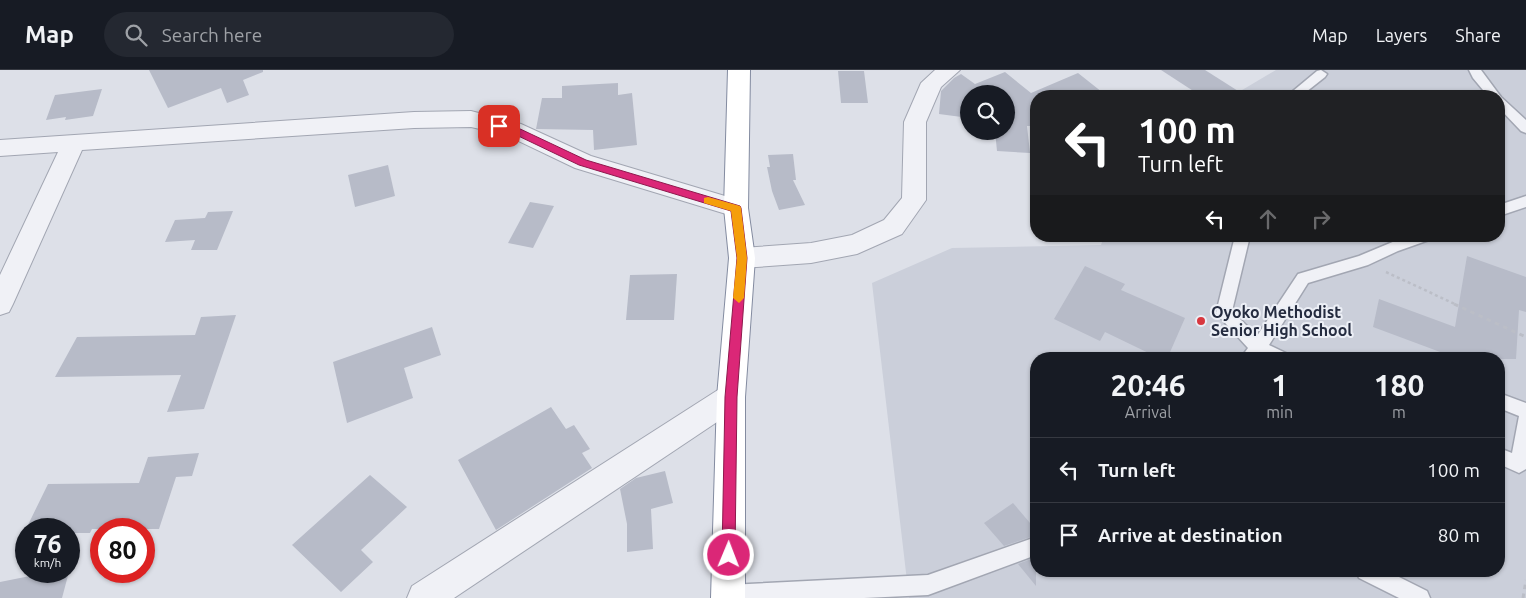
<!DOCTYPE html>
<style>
:root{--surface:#171b24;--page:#242831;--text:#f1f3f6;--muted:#9ea1a6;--line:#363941}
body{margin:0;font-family:Ubuntu,sans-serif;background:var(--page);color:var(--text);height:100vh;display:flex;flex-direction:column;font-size:19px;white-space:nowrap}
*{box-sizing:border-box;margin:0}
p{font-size:16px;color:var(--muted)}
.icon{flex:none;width:28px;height:28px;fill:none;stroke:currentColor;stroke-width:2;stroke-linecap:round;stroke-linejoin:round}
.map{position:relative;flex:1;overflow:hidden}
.drawer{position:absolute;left:1030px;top:282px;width:475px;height:225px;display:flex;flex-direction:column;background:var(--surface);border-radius:20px;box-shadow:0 1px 4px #0004}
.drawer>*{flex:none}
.guide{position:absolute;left:1030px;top:20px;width:475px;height:152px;border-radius:20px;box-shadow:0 1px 4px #0004;background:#202124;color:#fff;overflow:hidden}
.tools{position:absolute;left:960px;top:15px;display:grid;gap:10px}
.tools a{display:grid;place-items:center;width:55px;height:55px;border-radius:50%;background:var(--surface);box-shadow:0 1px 4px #0004;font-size:25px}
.speed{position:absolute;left:15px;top:448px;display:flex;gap:10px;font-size:25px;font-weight:700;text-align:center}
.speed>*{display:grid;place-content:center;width:65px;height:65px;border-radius:50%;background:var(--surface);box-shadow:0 1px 4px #0004;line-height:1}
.speed small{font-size:12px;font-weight:400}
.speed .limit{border:8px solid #d22;background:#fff;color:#111}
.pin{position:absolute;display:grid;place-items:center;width:42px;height:42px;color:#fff;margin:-21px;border-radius:10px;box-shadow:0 2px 8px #0006}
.me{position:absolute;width:55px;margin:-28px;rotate:1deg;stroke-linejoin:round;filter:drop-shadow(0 0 4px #0008)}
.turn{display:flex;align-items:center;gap:18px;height:105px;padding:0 25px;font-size:22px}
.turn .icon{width:65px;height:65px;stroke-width:2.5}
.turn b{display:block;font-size:35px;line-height:42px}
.lanes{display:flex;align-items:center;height:48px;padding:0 25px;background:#0003;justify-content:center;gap:25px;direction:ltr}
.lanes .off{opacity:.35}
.eta{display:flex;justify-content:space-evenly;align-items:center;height:85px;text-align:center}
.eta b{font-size:30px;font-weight:700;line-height:35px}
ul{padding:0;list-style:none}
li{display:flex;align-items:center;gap:15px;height:65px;padding:0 25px;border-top:1px solid var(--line)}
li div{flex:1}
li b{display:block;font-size:19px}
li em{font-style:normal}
header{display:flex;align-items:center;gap:30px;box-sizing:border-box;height:70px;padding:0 25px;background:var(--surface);border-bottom:1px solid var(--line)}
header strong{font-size:24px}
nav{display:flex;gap:28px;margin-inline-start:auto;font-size:18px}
.search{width:350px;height:45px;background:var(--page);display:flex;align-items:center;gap:12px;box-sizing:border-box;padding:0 18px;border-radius:28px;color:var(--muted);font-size:19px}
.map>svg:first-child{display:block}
</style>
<header>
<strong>Map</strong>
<div class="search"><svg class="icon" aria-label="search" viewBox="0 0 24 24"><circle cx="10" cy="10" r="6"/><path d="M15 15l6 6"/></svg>Search here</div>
<nav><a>Map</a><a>Layers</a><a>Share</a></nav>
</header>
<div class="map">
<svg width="1526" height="528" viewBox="0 0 1526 528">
<rect width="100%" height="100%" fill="#dde0e8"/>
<path fill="#cbcfda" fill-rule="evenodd" d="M1276 0H1526V528H909L872 213 952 178 1101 175 1104 166H1499V26H1232ZM1036 289H1499V501H1036Z"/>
<g fill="#b7bbc8">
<polygon points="149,0 263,0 263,2 243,10 249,25 227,33 221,18 168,38"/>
<polygon points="1161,0 1205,0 1246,26 1201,26"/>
<polygon points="838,1 864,1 868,33 841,33"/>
<polygon points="1005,2 1031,23 1078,3 1107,26 1035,26 1036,56 1027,56 1030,83 997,81 995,61 1006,61 1006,24 969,24 969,48 939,44 941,21 954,8 961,4 975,14"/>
<polygon points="618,13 618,25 632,23 637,75 594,80 593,60 536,59 542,28 562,28 562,16"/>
<polygon points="102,19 93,46 65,50 66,47 46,50 55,25"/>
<polygon points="793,84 796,110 793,110 805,135 779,140 772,121 767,97 770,97 768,85"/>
<polygon points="388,95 395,126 355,137 348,105"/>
<polygon points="530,132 554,136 533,178 508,173"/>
<polygon points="233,141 217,180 191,180 195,170 165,172 175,150 205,148 208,142"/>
<polygon points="1467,186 1526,207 1526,242 1519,240 1516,289 1459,289 1373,257 1379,229 1455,257"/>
<polygon points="1085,196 1125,214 1121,220 1185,248 1167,289 1161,289 1105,262 1100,271 1054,249"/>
<polygon points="677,204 674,250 626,250 630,205"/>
<polygon points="236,245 204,339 167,342 181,305 55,307 77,267 195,265 201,247"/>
<polygon points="432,257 441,285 404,298 413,328 347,353 333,292"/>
<polygon points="551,337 566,359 574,355 590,379 582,383 592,398 496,460 458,390"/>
<polygon points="199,383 192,406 176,407 159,459 92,459 90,463 69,463 69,459 26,459 48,414 139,413 148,387"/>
<polygon points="665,401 673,433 651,439 653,479 627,482 627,454 620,419 636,408"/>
<polygon points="370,405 407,437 361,480 373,492 341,522 292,475"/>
<polygon points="1013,433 1036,460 1036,465 1004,476 984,453"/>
<polygon points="1036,487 1036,516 1018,494"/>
<polygon points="70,498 62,528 0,528 0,512 55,501 69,501"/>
</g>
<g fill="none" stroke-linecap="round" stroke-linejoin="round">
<defs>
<g id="lane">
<polygon points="1321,0 1327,4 1325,7 1301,26 1287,26 1317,1"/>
<polygon points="1469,0 1481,0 1501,27 1526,50 1526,63 1521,61 1499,38 1499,26 1488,26 1473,8"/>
<polygon points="1526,126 1526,137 1499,146 1499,135"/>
<polygon points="1235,166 1250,166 1232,241 1257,266 1298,204 1359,186 1407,166 1431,166 1429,170 1398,181 1368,195 1308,213 1269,275 1288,284 1290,289 1265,289 1260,287 1258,289 1240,289 1248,278 1216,243"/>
<polygon points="1499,323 1526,333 1526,399 1519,403 1499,394 1499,378 1512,383 1519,346 1499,338"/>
<polygon points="1036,467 1036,485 928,525 864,528 719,528 718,525 721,518 728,515 928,505"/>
<polygon points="1356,501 1387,501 1427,521 1430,528 1399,528 1359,508"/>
</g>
<g id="street">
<polygon points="935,0 960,0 941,17 926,52 926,130 902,164 857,184 811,193 742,198 733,195 729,188 733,181 742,178 811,173 852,165 884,150 902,128 904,52 921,13"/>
<polygon points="471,41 521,54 591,86 745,132 748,138 745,144 736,147 575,98 506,65 471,57 414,58 82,80 13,234 9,242 0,245 0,205 58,82 0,86 0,70 414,42"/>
<polygon points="731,315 741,318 745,327 741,336 454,528 407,528 412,516 721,318"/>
</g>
<polygon id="highway" points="728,0 750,0 748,138 755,188 745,327 745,528 711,528 717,327 729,188 724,138"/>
</defs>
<use href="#lane" stroke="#a2a6b2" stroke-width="3"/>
<use href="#street" stroke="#a2a6b2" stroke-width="2"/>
<use href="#highway" stroke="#838ba0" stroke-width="2"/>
<polyline stroke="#bbbec7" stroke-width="2.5" stroke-dasharray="3 3" stroke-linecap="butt" points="1386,202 1457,235"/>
<g stroke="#bbbec7" stroke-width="3" stroke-dasharray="4.5 4.5" stroke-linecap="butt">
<polyline points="1454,234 1526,267"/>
<polyline points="1523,528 1526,510"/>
</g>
<use href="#lane" fill="#f0f1f6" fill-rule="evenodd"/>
<use href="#street" fill="#f0f1f6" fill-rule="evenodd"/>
<use href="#highway" fill="#fff" fill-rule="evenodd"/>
</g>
<polygon fill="#db2777" stroke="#8e194d" points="499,53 516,57 586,90 740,136 741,138 747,188 737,327 735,485 734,490 729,492 724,490 722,485 725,327 737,188 731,141 579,95 510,62 495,58 495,54"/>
<polygon fill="#f59e0b" points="708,127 740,136 741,138 747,188 744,228 739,233 733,228 737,188 731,141 704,133 704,128"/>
<circle fill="#d8373f" stroke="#eceff6" stroke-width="2" cx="1201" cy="251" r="5"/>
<g text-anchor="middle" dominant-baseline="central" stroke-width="4" stroke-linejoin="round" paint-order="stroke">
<g font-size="16" font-weight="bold" fill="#252c40" stroke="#eceff6" text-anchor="start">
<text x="1211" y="242">Oyoko Methodist<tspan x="1211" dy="18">Senior High School</tspan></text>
</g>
</g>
</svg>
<div class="tools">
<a><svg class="icon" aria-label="search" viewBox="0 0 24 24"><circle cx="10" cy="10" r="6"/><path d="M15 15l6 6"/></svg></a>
</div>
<div class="speed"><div>76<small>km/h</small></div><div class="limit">80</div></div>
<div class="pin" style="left:499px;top:56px;background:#d93025"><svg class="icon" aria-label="arrive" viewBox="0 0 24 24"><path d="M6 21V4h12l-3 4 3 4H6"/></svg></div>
<svg class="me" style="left:729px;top:485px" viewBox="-20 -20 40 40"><circle r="17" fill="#db2777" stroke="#fff" stroke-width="3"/><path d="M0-11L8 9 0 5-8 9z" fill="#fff"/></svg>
<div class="guide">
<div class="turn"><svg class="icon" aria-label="left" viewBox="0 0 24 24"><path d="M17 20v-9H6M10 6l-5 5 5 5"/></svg><div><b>100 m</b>Turn left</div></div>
<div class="lanes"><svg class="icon" aria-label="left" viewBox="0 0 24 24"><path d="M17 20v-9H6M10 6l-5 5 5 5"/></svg><svg class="icon off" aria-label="ahead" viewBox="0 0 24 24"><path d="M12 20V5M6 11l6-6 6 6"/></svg><svg class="icon off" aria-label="right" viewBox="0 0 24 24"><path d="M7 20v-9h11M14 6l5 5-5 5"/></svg></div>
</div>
<section class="drawer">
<div class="eta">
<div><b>20:46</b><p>Arrival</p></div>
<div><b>1</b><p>min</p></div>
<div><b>180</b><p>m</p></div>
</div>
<ul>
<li><svg class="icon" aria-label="left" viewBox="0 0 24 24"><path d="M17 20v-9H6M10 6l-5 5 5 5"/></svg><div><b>Turn left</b></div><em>100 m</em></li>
<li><svg class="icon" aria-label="arrive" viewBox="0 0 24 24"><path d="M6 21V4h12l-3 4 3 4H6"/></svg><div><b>Arrive at destination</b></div><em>80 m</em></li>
</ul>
</section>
</div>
